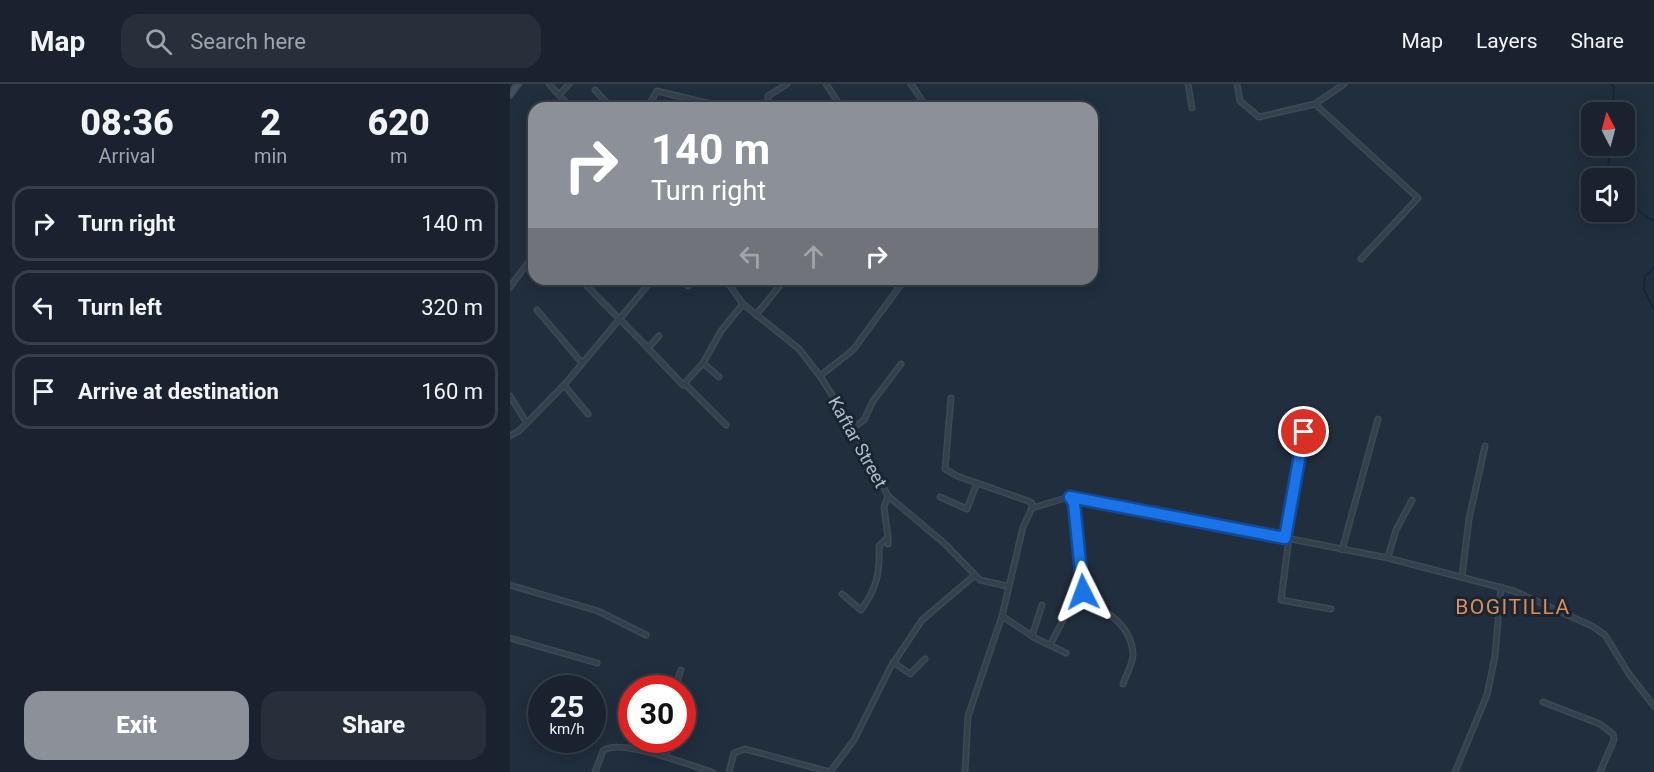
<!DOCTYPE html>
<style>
:root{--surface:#19222e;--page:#262f3a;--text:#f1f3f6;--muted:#9fa4aa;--line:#373f4a;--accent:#8c9099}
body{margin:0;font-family:Roboto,sans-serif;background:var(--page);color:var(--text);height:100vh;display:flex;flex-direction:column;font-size:22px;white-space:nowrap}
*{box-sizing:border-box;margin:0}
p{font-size:20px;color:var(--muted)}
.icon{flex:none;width:33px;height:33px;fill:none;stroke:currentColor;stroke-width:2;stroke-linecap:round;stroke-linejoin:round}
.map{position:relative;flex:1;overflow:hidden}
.details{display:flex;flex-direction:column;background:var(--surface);width:510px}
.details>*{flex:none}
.guide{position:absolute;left:18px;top:18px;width:570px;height:183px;border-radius:18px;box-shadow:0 3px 15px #0003,0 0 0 2px var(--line);background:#8c9099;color:#fff;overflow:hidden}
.needle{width:39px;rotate:354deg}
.buttons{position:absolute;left:1071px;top:18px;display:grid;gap:12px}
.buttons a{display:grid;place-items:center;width:54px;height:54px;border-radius:12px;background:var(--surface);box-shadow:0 3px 15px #0003,0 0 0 2px var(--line);font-size:30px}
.speed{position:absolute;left:18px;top:591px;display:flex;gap:12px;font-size:30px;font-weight:700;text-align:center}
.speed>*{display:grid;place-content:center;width:78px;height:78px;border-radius:50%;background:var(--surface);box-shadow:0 3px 15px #0003,0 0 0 2px var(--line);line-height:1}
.speed small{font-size:15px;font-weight:400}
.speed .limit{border:9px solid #d22;background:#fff;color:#111}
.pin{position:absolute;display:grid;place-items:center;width:51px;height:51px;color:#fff;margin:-26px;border:3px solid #fff;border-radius:50%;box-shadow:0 2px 6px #0007}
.me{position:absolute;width:66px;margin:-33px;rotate:357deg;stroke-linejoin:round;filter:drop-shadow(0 0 4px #0008)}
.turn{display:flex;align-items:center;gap:21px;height:126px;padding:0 24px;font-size:27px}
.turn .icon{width:78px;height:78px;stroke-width:2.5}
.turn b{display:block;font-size:42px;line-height:51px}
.lanes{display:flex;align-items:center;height:57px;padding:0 24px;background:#0003;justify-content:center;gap:30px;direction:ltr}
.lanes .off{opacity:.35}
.eta{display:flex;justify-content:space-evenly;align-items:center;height:102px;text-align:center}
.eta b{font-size:36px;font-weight:800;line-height:42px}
.primary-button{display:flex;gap:12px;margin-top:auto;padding:12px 24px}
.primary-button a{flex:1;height:69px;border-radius:18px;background:var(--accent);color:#fff;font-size:24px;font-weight:800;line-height:69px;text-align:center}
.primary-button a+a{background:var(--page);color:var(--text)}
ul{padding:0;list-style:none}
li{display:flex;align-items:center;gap:18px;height:75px;margin:0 12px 9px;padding:0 12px;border:3px solid var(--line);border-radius:18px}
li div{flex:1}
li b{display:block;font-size:22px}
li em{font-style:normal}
header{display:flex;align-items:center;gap:36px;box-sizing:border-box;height:84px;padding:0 30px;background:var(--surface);border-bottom:2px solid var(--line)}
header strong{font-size:28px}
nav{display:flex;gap:33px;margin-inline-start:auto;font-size:21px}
.search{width:420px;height:54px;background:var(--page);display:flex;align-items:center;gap:15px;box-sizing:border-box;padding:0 21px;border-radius:18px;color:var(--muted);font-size:22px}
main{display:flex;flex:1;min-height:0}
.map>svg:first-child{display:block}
</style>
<header>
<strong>Map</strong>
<div class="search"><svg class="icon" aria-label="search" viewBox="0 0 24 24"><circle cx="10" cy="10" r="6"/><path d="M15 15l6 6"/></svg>Search here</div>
<nav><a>Map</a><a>Layers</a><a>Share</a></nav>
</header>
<main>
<section class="details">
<div class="eta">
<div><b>08:36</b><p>Arrival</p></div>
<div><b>2</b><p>min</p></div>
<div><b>620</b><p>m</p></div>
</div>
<ul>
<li><svg class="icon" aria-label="right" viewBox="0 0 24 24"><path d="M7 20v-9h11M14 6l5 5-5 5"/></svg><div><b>Turn right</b></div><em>140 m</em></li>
<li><svg class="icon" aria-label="left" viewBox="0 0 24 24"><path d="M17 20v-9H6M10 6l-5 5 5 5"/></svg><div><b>Turn left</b></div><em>320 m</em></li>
<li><svg class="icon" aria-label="arrive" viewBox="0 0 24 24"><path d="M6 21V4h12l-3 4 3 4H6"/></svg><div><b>Arrive at destination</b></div><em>160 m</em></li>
</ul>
<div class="primary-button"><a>Exit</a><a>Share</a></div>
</section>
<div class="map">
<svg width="1144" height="688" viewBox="0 0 1144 688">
<rect width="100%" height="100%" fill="#212e3d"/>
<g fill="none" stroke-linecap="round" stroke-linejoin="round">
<g stroke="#13253b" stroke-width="1.5">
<polyline points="1101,0 1104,3 1103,28"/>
<polyline points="1099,62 1098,90 1101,94"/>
<path d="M1114 111C1129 122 1125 128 1144 137"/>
<polyline points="1144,184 1135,192 1134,206 1144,226"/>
</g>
<defs>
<g id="street">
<polyline points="39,0 61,24"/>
<polyline points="316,0 332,24"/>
<polyline points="401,0 417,24"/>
<polyline points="678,0 682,24"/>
<polyline points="727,0 730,17 749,33 805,20 834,0"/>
<polyline points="85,6 98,20 95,24"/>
<polyline points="49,11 59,0"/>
<polyline points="258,19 258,12 277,0"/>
<polyline points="805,20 908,114 851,175"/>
<polyline points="137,24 147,7 218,24"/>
<polyline points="254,24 258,19 261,24"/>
<polyline points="215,195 233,220 289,265 310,292 343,344 378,412 434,459 470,496 497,502"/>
<polyline points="75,200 136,262 141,261 149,252"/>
<polyline points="178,202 183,195"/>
<polyline points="0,203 23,172"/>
<polyline points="27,226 72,279"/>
<polyline points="246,231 275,195"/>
<polyline points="136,262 173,301 193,279 209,293"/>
<polyline points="193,279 211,247 233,220"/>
<polyline points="310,292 343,266 390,202 374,195"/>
<polyline points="54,301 78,330"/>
<polyline points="176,301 216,341"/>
<polyline points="0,312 16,338"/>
<polyline points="441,314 435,385 447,392 518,417 522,419 522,424"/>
<polyline points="343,344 354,336 363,317 391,280"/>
<polyline points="0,352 9,347 55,300 143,195"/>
<polyline points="430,413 457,425 467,399"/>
<polyline points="560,413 564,419 573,509 569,511"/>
<polyline points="378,453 378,460"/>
<polyline points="775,454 794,348"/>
<polyline points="779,454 771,516 821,525"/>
<polyline points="832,466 868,335"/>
<polyline points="878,473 886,446 902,416"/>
<polyline points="952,492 959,435 975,362"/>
<polyline points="0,501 88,527 136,551"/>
<path d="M332 510 351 526C367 504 370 489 369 462L378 453 374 423 378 412"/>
<polyline points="492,532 525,554 556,569"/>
<polyline points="522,552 532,521"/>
<polyline points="0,554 87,579"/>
<path d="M540 561 567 509C589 524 621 537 623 569 624 578 616 591 613 600"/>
<polyline points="383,578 400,590 415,575"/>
<polyline points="165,604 171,586"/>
<polyline points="1033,618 1090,640 1103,650 1104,656 1090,688"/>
<polyline points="153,656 157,672"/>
<path d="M85 688 93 667C108 653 182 682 202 688"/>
<polyline points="219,688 224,669 235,665 320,688"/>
<polyline points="320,688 344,656 380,584 412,536 465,491"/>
<polyline points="455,688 458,632 492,532 513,443 522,424 562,412 878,474 1004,507 1082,542 1095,551 1119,590 1144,622"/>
<polyline points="945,688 977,611 985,572 991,503"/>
</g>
<polyline id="secondary" points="0,11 8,0"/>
</defs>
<use href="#street" stroke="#3e4956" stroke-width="7"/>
<use href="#secondary" stroke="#3e4956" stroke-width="8"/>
<use href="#street" stroke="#35404d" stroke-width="4"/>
<use href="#secondary" stroke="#424f60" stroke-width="5"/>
</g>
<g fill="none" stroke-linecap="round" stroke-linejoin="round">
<defs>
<polyline id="route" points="573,508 564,419 560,413 775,454 794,348"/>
</defs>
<use href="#route" stroke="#114b97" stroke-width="15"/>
<use href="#route" stroke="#1a73e8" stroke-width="10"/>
</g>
<g text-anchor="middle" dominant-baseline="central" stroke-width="6" stroke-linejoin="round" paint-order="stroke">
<g font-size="18" fill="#b0bbc9" stroke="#1a2532">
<text transform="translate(348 358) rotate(61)">Kaftar Street</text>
</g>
<g font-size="21" letter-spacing="1.5" fill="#dc8c58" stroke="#1a2532">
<text x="1003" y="523">BOGITILLA</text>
</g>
</g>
</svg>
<div class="buttons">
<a><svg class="needle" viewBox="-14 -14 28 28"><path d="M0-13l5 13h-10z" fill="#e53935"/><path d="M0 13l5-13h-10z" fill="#9fa4aa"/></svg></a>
<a><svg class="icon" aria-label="sound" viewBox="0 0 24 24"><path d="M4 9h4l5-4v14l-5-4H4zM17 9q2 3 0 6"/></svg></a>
</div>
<div class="speed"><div>25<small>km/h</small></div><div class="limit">30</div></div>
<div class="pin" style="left:794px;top:348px;background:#d93025"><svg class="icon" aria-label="arrive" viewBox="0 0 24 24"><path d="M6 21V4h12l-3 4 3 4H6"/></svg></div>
<svg class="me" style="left:573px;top:508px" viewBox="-20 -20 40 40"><path d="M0-17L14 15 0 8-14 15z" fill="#1a73e8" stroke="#fff" stroke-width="4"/></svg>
<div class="guide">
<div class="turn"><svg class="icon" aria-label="right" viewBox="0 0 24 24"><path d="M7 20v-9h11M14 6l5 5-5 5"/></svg><div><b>140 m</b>Turn right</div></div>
<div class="lanes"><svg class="icon off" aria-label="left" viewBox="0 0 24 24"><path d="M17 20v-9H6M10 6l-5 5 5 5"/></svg><svg class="icon off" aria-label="ahead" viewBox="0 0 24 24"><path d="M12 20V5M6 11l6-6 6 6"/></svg><svg class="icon" aria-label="right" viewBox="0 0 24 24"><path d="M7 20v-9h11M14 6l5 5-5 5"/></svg></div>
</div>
</div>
</main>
